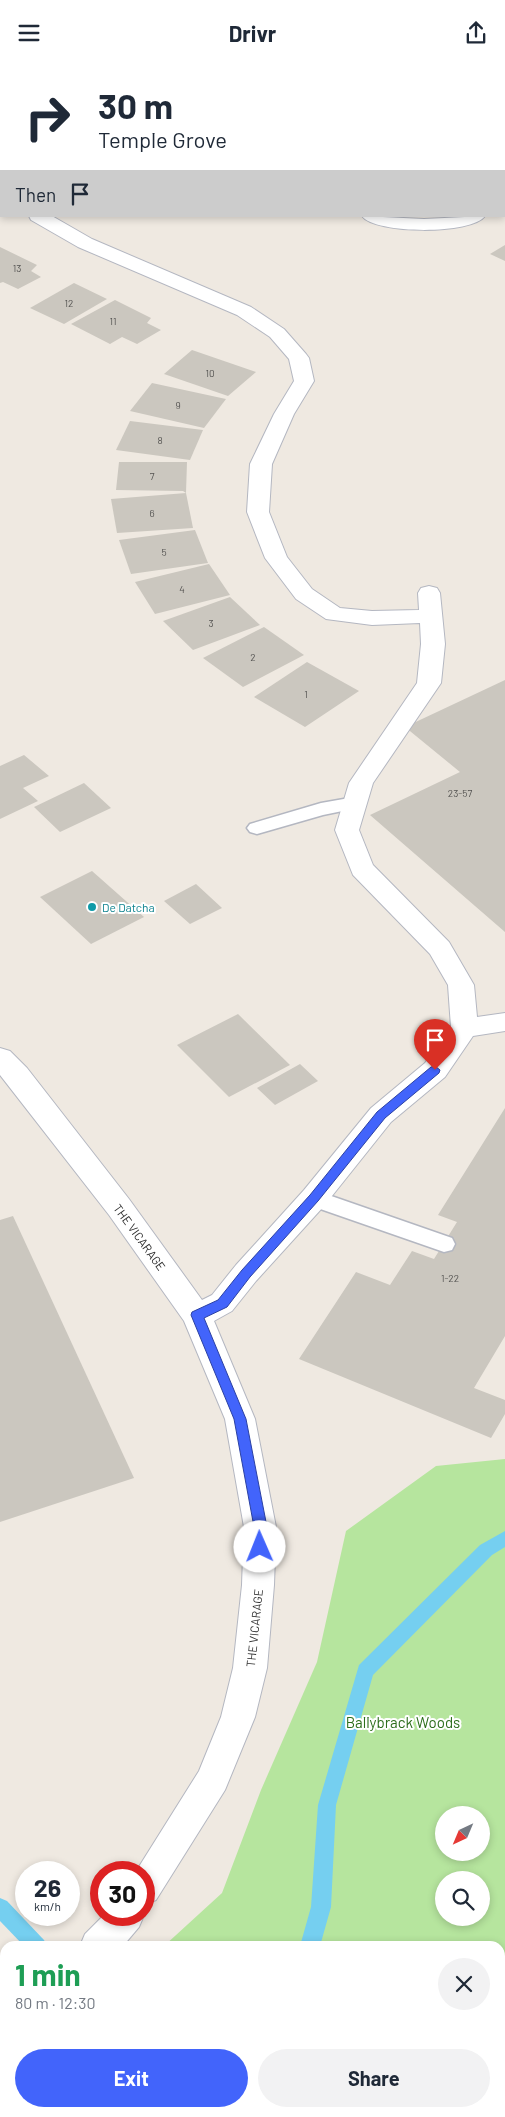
<!DOCTYPE html>
<meta charset="utf-8">
<style>
:root{--surface:#fff;--page:#f2f2f3;--text:#1f2937;--muted:#747a83;--accent:#4264fb}
body{margin:0;font-family:Barlow,sans-serif;background:var(--page);color:var(--text);height:100vh;display:flex;flex-direction:column;font-size:19px;white-space:nowrap}
*{box-sizing:border-box;margin:0}
p{font-size:16px;color:var(--muted)}
.icon{flex:none;width:28px;height:28px;fill:none;stroke:currentColor;stroke-width:2;stroke-linecap:round;stroke-linejoin:round}
.map{position:relative;flex:1;overflow:hidden}
.details{position:absolute;left:0px;top:1876px;width:505px;height:176px;display:flex;flex-direction:column;background:var(--surface);border-radius:15px 15px 0 0;box-shadow:0 2px 8px #0003}
.details>*{flex:none}
.top-card{position:absolute;left:0px;top:0px;width:505px;height:152px;box-shadow:0 2px 8px #0003;background:#fff;color:var(--text);overflow:hidden}
.needle{width:32px;rotate:224deg}
.controls{position:absolute;left:435px;top:1741px;display:grid;gap:10px}
.controls a{display:grid;place-items:center;width:55px;height:55px;border-radius:50%;background:var(--surface);box-shadow:0 2px 8px #0003;font-size:25px}
.speed{position:absolute;left:15px;top:1796px;display:flex;gap:10px;font-size:25px;font-weight:700;text-align:center}
.speed>*{display:grid;place-content:center;width:65px;height:65px;border-radius:50%;background:var(--surface);box-shadow:0 2px 8px #0003;line-height:1}
.speed small{font-size:12px;font-weight:400}
.speed .limit{border:8px solid #d22;background:#fff;color:#111}
.pin{position:absolute;display:grid;place-items:center;width:42px;height:42px;color:#fff;margin:-51px -21px;border-radius:50% 50% 50% 0;rotate:-45deg;box-shadow:0 0 5px #0007}
.pin .icon{rotate:45deg}
.me{position:absolute;width:55px;margin:-28px;rotate:359deg;stroke-linejoin:round;filter:drop-shadow(0 0 4px #0008)}
.turn{display:flex;align-items:center;gap:18px;height:105px;padding:0 15px;font-size:22px}
.turn .icon{width:65px;height:65px;stroke-width:2.5}
.turn b{display:block;font-size:35px;line-height:42px}
.then{display:flex;align-items:center;height:48px;padding:0 15px;background:#0003;gap:10px;font-size:19px}
.round{display:grid;place-items:center;flex:none;width:52px;height:52px;border-radius:26px;background:var(--page)}
.headline{display:flex;align-items:center;justify-content:space-between;height:85px;padding:0 15px}
h1{font-size:30px;font-weight:700;line-height:38px;color:#1e9e55}
.action{display:flex;gap:10px;margin-top:auto;padding:10px 15px}
.action a{flex:1;height:58px;border-radius:30px;background:var(--accent);color:#fff;font-size:20px;font-weight:700;line-height:58px;text-align:center}
.action a+a{background:var(--page);color:var(--text)}
header{display:flex;justify-content:space-between;align-items:center;height:65px;padding:0 15px;background:var(--surface);font-size:22px;font-weight:700}
.map>svg:first-child{display:block}
</style>
<header><svg class="icon" aria-label="menu" viewBox="0 0 24 24"><path d="M4 6h16M4 12h16M4 18h16"/></svg>Drivr<svg class="icon" aria-label="share" viewBox="0 0 24 24"><path d="M12 15V3M7 8l5-5 5 5M5 13v7h14v-7"/></svg></header>
<div class="map">
<svg width="505" height="2052" viewBox="0 0 505 2052">
<rect width="100%" height="100%" fill="#efe9e1"/>
<path fill="#b6e59e" fill-rule="evenodd" d="M505 1394V2052H170L168 2048H500V1881H164L222 1828 261 1725 317 1597 346 1466 436 1401ZM444 1750H481V1788H444ZM444 1815H481V1852H444Z"/>
<g fill="none" stroke-linecap="round" stroke-linejoin="round">
<g fill="#75cff0" fill-rule="evenodd">
<polygon points="505,1466 505,1482 492,1490 373,1610 336,1740 331,1842 320,1881 300,1881 311,1842 318,1740 359,1600 480,1480"/>
<polygon points="0,1833 7,1836 44,1875 47,1881 24,1881 0,1856"/>
<polygon points="241,2048 261,2048 262,2052 242,2052"/>
</g>
</g>
<g fill="#cbc7bf">
<polygon points="505,180 505,196 490,189"/>
<polygon points="0,182 37,200 31,206 41,212 18,224 3,217 0,218"/>
<polygon points="74,218 107,234 64,259 30,243"/>
<polygon points="115,235 151,253 147,258 161,265 137,279 122,272 110,279 71,259"/>
<polygon points="192,285 256,307 228,331 164,309"/>
<polygon points="152,318 226,334 204,363 130,346"/>
<polygon points="130,356 203,365 190,395 116,385"/>
<polygon points="119,397 187,397 186,428 183,426 116,425"/>
<polygon points="186,428 193,463 117,468 111,434"/>
<polygon points="195,465 208,498 131,509 119,475"/>
<polygon points="209,499 230,530 155,549 135,517"/>
<polygon points="230,532 260,560 193,585 163,556"/>
<polygon points="264,562 304,590 243,622 203,593"/>
<polygon points="307,597 359,626 305,662 254,632"/>
<polygon points="505,615 505,867 370,750 460,707 405,662"/>
<polygon points="24,690 49,711 23,723 38,736 0,754 0,701"/>
<polygon points="84,718 111,743 60,767 34,742"/>
<polygon points="92,806 144,852 91,879 40,832"/>
<polygon points="196,819 222,843 190,859 164,836"/>
<polygon points="238,949 290,1000 229,1032 177,980"/>
<polygon points="300,999 318,1016 275,1040 257,1023"/>
<polygon points="505,1043 505,1271 474,1323 505,1335 505,1349 491,1373 299,1294 356,1207 390,1220 412,1186 434,1194 457,1157 438,1150"/>
<polygon points="13,1151 134,1413 0,1457 0,1155"/>
</g>
<g fill="none" stroke-linecap="round" stroke-linejoin="round">
<defs>
<g id="service">
<polygon points="355,732 362,734 365,738 362,742 323,750 257,769 250,767 247,763 250,759 321,738"/>
<polygon points="314,1125 452,1173 455,1179 452,1185 444,1187 306,1139 303,1133 306,1127"/>
</g>
<g id="minor">
<rect x="0" y="124" width="1" height="12"/>
<polygon points="505,130 505,142 504,143 504,131"/>
<polygon points="29,151 52,151 92,174 251,242 284,264 306,289 309,293 314,316 294,349 272,399 269,447 287,492 312,524 340,543 372,546 419,545 418,528 421,523 429,521 437,523 440,528 445,579 441,618 373,718 359,765 373,800 449,877 474,920 477,952 505,948 505,966 473,971 445,1012 391,1057 324,1141 256,1216 232,1246 214,1256 255,1354 276,1462 274,1520 267,1603 255,1652 225,1725 156,1835 144,1840 144,1808 135,1808 199,1706 221,1652 233,1603 242,1520 244,1462 225,1354 184,1256 109,1150 0,1010 0,983 10,986 27,1003 129,1134 202,1235 212,1230 236,1200 304,1125 371,1043 425,998 451,962 448,920 430,889 353,810 335,765 349,718 417,618 421,579 420,558 372,560 326,554 296,534 265,493 247,447 250,399 274,349 294,316 289,294 270,272 237,250 78,182 31,155"/>
<path d="M362 151 424 154 485 151C472 170 374 169 362 151Z"/>
<polygon points="104,1850 144,1850 139,1862 123,1881 80,1881 85,1869"/>
<polygon points="5,1944 5,1980 0,1982 0,1945"/>
</g>
</defs>
<use href="#service" stroke="#b4b7c1" stroke-width="3"/>
<use href="#minor" stroke="#b4b7c1" stroke-width="2"/>
<use href="#service" fill="#fff" fill-rule="evenodd"/>
<use href="#minor" fill="#fff" fill-rule="evenodd"/>
</g>
<polygon fill="#4264fb" stroke="#2b41a3" points="435,1001 440,1005 439,1008 385,1053 318,1136 250,1212 227,1242 204,1253 246,1354 267,1462 264,1486 260,1487 255,1486 253,1482 254,1462 234,1354 191,1250 192,1247 218,1235 242,1205 310,1130 377,1047 431,1002"/>
<circle fill="#0f9aa8" stroke="#fff" stroke-width="2" cx="92" cy="842" r="5"/>
<g text-anchor="middle" dominant-baseline="central" stroke-width="4" stroke-linejoin="round" paint-order="stroke">
<g font-size="10" fill="#555452">
<text x="17" y="203">13</text>
<text x="69" y="238">12</text>
<text x="113" y="256">11</text>
<text x="210" y="308">10</text>
<text x="178" y="340">9</text>
<text x="160" y="375">8</text>
<text x="152" y="411">7</text>
<text x="152" y="448">6</text>
<text x="164" y="487">5</text>
<text x="182" y="524">4</text>
<text x="211" y="558">3</text>
<text x="253" y="592">2</text>
<text x="306" y="629">1</text>
<text x="460" y="728">23-57</text>
<text x="450" y="1213">1-22</text>
</g>
<g font-size="12" fill="#0d838f" stroke="#fff" text-anchor="start">
<text x="102" y="842">De Datcha</text>
</g>
<g font-size="12" fill="#2e2e2e" stroke="#fff">
<text transform="translate(140 1172) rotate(54)">THE VICARAGE</text>
<text transform="translate(254 1563) rotate(-84)">THE VICARAGE</text>
</g>
<g font-size="15" fill="#2c6e1b" stroke="#fff">
<text x="403" y="1657">Ballybrack Woods</text>
</g>
</g>
</svg>
<div class="controls">
<a><svg class="needle" viewBox="-14 -14 28 28"><path d="M0-13l5 13h-10z" fill="#e53935"/><path d="M0 13l5-13h-10z" fill="#747a83"/></svg></a>
<a><svg class="icon" aria-label="search" viewBox="0 0 24 24"><circle cx="10" cy="10" r="6"/><path d="M15 15l6 6"/></svg></a>
</div>
<div class="speed"><div>26<small>km/h</small></div><div class="limit">30</div></div>
<div class="pin" style="left:435px;top:1005px;background:#d93025"><svg class="icon" aria-label="arrive" viewBox="0 0 24 24"><path d="M6 21V4h12l-3 4 3 4H6"/></svg></div>
<svg class="me" style="left:260px;top:1482px" viewBox="-20 -20 40 40"><circle r="19" fill="#fff"/><path d="M0-13L10 11 0 6-10 11z" fill="#4264fb"/></svg>
<div class="top-card">
<div class="turn"><svg class="icon" aria-label="right" viewBox="0 0 24 24"><path d="M7 20v-9h11M14 6l5 5-5 5"/></svg><div><b>30 m</b>Temple Grove</div></div>
<div class="then">Then<svg class="icon" aria-label="arrive" viewBox="0 0 24 24"><path d="M6 21V4h12l-3 4 3 4H6"/></svg></div>
</div>
<section class="details">
<div class="headline"><div><h1>1 min</h1><p>80 m · 12:30</p></div><a class="round"><svg class="icon" aria-label="close" viewBox="0 0 24 24"><path d="M6 6l12 12M18 6L6 18"/></svg></a></div>
<div class="action"><a>Exit</a><a>Share</a></div>
</section>
</div>
